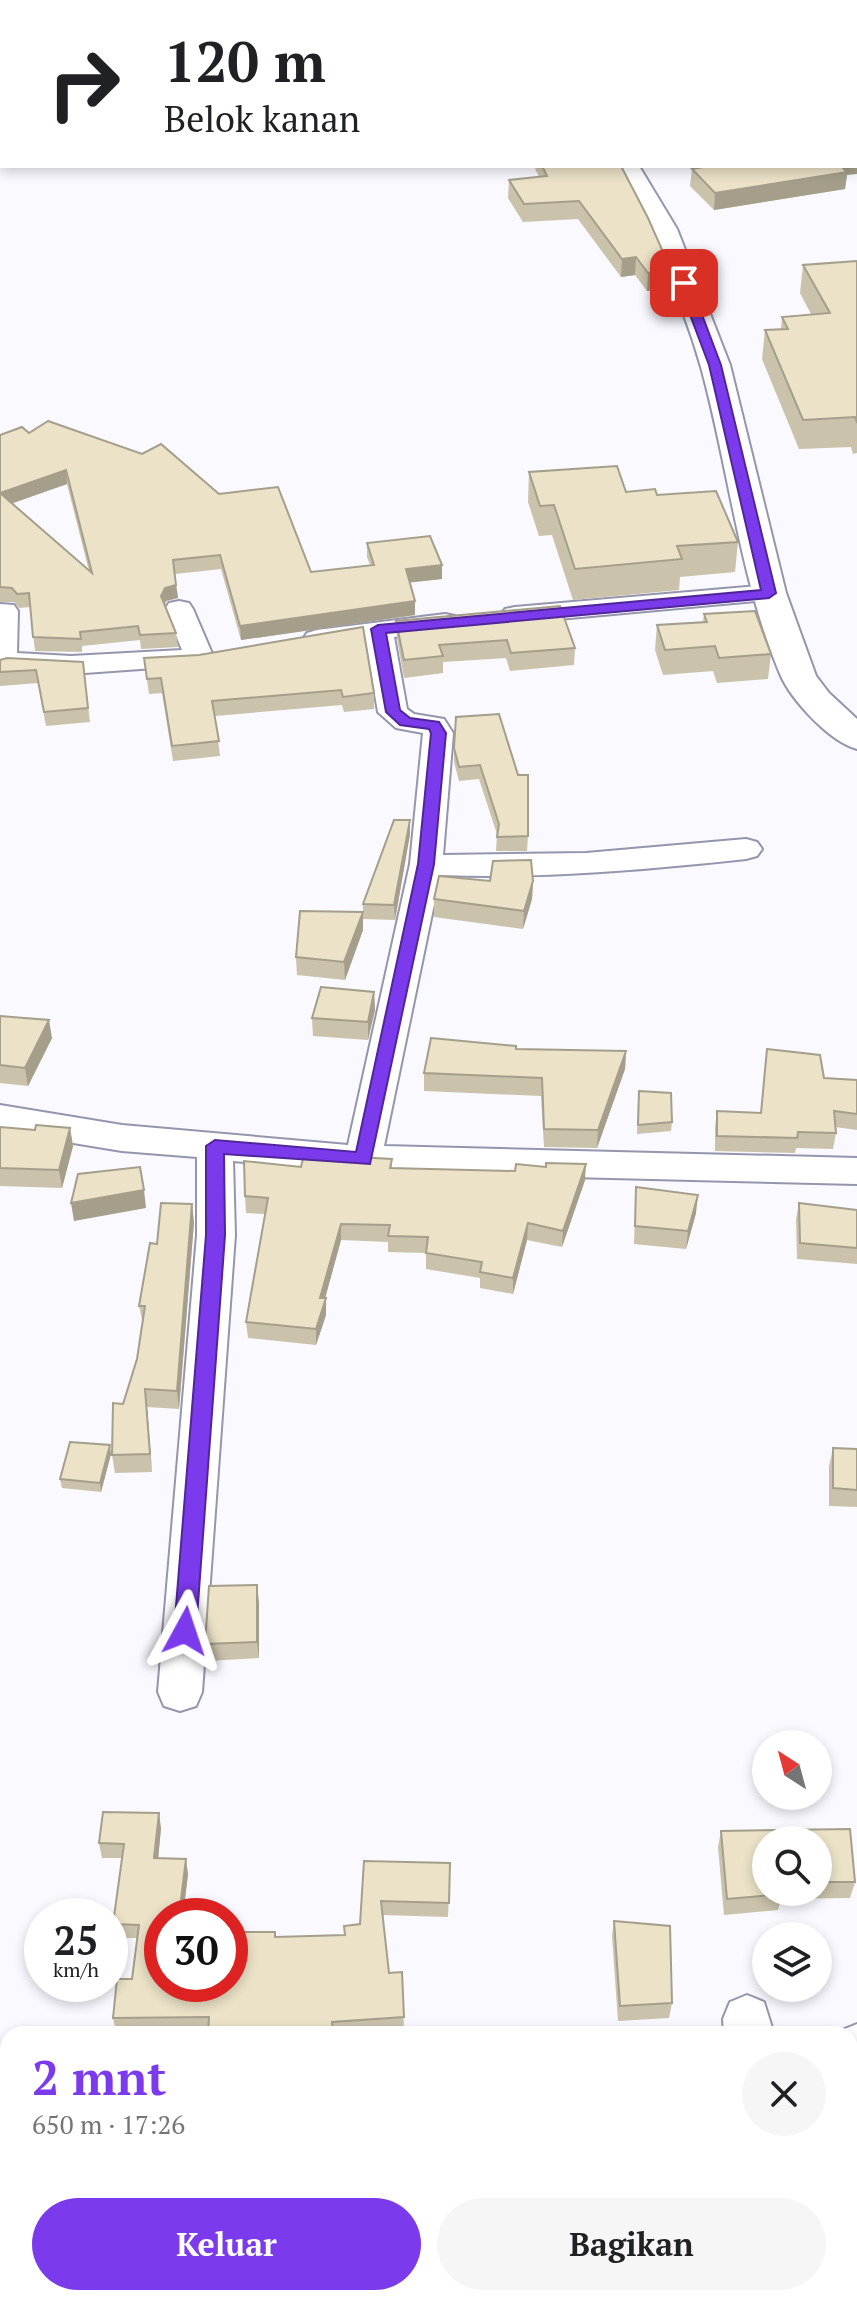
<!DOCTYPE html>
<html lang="id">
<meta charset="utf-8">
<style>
:root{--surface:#fff;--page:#f6f6f6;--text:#202124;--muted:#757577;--accent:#7c3aed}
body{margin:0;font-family:"PT Serif",serif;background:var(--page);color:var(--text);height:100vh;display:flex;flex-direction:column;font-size:30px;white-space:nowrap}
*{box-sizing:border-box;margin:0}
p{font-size:26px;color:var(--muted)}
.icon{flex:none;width:44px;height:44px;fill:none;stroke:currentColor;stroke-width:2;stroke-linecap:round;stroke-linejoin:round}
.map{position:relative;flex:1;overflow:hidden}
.panel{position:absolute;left:0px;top:2026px;width:858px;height:280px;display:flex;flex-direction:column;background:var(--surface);border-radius:24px 24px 0 0;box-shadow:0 4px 12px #0003}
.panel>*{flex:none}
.top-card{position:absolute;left:0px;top:0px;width:858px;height:168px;box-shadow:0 4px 12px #0003;background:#fff;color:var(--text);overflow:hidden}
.needle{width:52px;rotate:324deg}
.tools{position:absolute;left:752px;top:1730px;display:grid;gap:16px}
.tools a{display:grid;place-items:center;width:80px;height:80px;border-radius:50%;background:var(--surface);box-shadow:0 4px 12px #0003;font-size:40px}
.speed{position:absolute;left:24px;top:1898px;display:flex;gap:16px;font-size:40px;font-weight:700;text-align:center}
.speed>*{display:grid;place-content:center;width:104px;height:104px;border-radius:50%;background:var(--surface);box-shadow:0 4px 12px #0003;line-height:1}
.speed small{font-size:20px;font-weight:400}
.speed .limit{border:12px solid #d22;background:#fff;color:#111}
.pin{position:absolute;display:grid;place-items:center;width:68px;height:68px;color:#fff;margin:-34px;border-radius:16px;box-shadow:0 4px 12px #0006}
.me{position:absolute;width:88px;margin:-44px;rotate:5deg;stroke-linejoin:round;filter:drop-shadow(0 0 6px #0008)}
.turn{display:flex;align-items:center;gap:28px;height:168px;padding:0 32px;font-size:36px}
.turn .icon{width:104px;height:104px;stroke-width:2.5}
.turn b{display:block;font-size:56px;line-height:68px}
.round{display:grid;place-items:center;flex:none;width:84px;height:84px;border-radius:42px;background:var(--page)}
.summary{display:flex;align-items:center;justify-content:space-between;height:136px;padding:0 32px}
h1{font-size:48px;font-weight:700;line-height:60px;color:var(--accent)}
.action{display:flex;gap:16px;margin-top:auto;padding:16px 32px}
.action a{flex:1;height:92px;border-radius:48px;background:var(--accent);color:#fff;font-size:32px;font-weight:700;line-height:92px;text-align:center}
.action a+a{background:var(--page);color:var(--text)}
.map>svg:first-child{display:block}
</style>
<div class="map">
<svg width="857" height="2306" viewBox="0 0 857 2306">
<rect width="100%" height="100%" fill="#f9f9ff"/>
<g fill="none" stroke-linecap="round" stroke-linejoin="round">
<defs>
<g id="minor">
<rect x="856" y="49" width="1" height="12"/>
<polygon points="769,585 779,587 783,593 779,599 515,623 505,621 501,615 505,609 515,607"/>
<polygon points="179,601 189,603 193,609 214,658 210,664 71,674 9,669 0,672 0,604 14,605 18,611 17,653 71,656 182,650 165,609 169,603"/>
<path d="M445 614 455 616 459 622 455 628 394 637 407 709 414 714 444 719 453 733 443 855 586 853 746 839 757 842 762 849 757 856 746 859C644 870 542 879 440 875L384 1146 857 1158V1184L363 1172 233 1161 235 1235 202 1692 196 1706 180 1711 164 1706 158 1692 197 1235V1157L122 1151 0 1131V1105L122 1125 348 1145 410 864 423 733 396 728 378 712 366 641 317 648 307 645 303 639 307 633 317 630Z"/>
<polygon points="747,1995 764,2002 774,2034 724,2034 723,2019 730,2002"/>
<polygon points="857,2024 857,2072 850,2073 850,2034 832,2034"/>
<polygon points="281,2298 335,2298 334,2306 280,2306"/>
</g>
<path id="secondary" d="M613 166H639L677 229 730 365 786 593 816 676 829 693 857 719V749C830 742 791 700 780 674 739 576 729 469 701 367 681 297 649 229 613 166Z"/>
</defs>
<use href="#minor" stroke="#9595ae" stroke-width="4"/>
<use href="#secondary" stroke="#9595ae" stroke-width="4"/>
<use href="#minor" fill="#fff" fill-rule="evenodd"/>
<use href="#secondary" fill="#fff" fill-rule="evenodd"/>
</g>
<g fill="#cac2ab" fill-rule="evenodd">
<polygon points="534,166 621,166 671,270 670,288 647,291 635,275 621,277 578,219 523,222 508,198 509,180 539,177"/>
<polygon points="697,166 856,166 847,175 845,189 714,210 690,186 692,169 699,168"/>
<polygon points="857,261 857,453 853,454 851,447 799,449 762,359 765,330 781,329 782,317 811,314 800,293 803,265"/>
<path d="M29 433 311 572 370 565 367 557V543L442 579 410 582 415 601V615L241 640 221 569 175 574 178 598 166 601 165 605 176 633 178 647 141 649 140 640 82 646V652L35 651 30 607 19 608 14 602H0V435ZM67 484 89 571 12 503Z"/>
<polygon points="529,472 626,492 657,495 738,542 735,572 680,577 679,590 573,600 552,535 539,536 528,502"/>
<polygon points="704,614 771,654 768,679 717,683 713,671 663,675 655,650 657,625 703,622"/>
<polygon points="396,621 575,648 574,665 510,671 506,658 443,662 443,673 404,678 397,639"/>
<polygon points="144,658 374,693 374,709 344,712 342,705 215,716 220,756 173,761 162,693 149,694"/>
<polygon points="0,660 83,662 90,722 46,726 38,683 0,686"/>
<polygon points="454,748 518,775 528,836 527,851 496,851 497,834 479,779 459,781 454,762"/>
<polygon points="410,820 410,834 395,920 363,919 363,904"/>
<polygon points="533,881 532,899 523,929 434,917 434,899"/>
<polygon points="363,912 363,930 345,980 297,975 296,957"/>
<polygon points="374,992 375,1010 368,1040 313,1036 312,1018"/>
<polygon points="0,1016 52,1038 28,1086 0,1083"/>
<polygon points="516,1049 626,1051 625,1069 597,1148 544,1147 541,1096 424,1091 424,1073"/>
<polygon points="767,1049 824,1078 857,1080 857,1130 835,1127 836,1133 833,1149 796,1148 795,1153 715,1151 715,1127 717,1111 761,1113"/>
<polygon points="638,1101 672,1122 671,1131 637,1134"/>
<polygon points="0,1127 35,1130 70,1128 73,1146 62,1188 0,1186"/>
<polygon points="392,1159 392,1168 585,1180 562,1247 527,1240 513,1294 480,1288 480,1278 426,1269 426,1253 388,1252 388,1242 341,1240 325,1298 326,1315 316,1345 248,1338 246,1322 265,1214 246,1213 245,1196 301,1167"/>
<polygon points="636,1187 696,1213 686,1249 634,1244"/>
<polygon points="799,1203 857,1210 857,1264 797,1259 796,1219"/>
<polygon points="194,1222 179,1409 147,1407 152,1472 115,1473 112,1455 123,1404 137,1359 143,1324 139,1306 157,1244"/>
<polygon points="833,1448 857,1449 857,1507 829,1506 829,1466"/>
<polygon points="111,1454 101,1492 62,1488 60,1479"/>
<polygon points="259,1602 259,1658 207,1661 205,1644"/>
<polygon points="161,1828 158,1858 188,1874 183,1916 162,1916 162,1984 276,1937 344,1935 360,1924 364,1861 450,1863 448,1917 382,1915 389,1973 402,1972 404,2031 353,2034 208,2034 208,2030 116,2032 113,2018 132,1979 137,1938 116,1938 113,1924 122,1858 102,1858 99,1843"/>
<path d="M850 1829 855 1882 850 1898 781 1899 778 1910 724 1915 718 1847 721 1831ZM766 1840H818V1892H766Z"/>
<polygon points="614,1921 672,2003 669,2018 618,2021 612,1936"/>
<polygon points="850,2057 853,2060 857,2060 857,2201 852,2201 850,2196"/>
</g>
<g fill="#a49e8b">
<polygon points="856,157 857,157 857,174 847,175 845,189 714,210 715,193 834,166 856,166"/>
<polygon points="636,257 635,275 621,277 622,259"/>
<polygon points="671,270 670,288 647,291 648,273"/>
<polygon points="66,470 67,484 2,507 0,493"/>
<polygon points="442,565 442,579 406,583 406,569"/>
<polygon points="176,585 178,598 166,601 162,610 161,596 165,588"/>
<polygon points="415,601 415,615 241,640 240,626"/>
<polygon points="410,820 410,834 395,920 394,905"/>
<polygon points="533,881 532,899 523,929 524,911"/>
<polygon points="363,912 363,930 345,980 344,962"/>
<polygon points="374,992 375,1010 368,1040 368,1022"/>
<polygon points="49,1020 52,1038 28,1086 25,1068"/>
<polygon points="626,1051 625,1069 597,1148 598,1130"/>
<polygon points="70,1128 73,1146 62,1188 59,1170"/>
<polygon points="586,1164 585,1180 562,1247 563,1231"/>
<polygon points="144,1190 146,1208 74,1221 71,1203"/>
<polygon points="698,1195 696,1213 686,1249 688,1231"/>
<polygon points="192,1204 194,1222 179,1409 177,1391"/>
<polygon points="528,1223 527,1240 513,1294 513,1278"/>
<polygon points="341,1224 341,1240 323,1306 326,1298 326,1315 316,1345 316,1329 320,1298"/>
<polygon points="145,1389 147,1407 152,1472 150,1454"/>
<polygon points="110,1445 111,1454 101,1492 100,1483"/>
<polygon points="257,1585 259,1602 259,1658 257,1642"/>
<polygon points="159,1813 161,1828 157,1872 154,1858"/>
<polygon points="186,1859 188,1874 183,1916 179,1916"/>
<rect x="146" y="2298" width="3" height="8"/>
</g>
<g fill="#ebe2c7" stroke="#a49e8b" stroke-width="2" fill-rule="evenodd">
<polygon points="448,0 546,0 547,2 448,2"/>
<polygon points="547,0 790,0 791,2 549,2"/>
<polygon points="856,129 857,129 856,157"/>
<polygon points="542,166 621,166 648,218 671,270 648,273 636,257 622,259 579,201 524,204 509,180 547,176"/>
<polygon points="709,166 841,166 847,172 715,193 692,169"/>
<polygon points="857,261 857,423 855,417 803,420 765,330 788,329 782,317 830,313 803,265"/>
<path d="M48 421 142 454 161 444 219 494 278 487 311 572 374 565 367 543 430 536 442 565 406 569 415 601 240 626 220 555 173 560 176 585 165 588 161 596 176 633 140 635 138 626 80 632 81 639 33 637 29 593 17 594 12 588 0 587V435L22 427 29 433ZM66 470 92 573 0 493Z"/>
<polygon points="617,466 626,492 655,489 657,495 716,491 738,542 677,546 682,559 575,569 554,505 540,506 529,472"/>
<polygon points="560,606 575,648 511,653 507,640 439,645 443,656 404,660 396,621"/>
<polygon points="755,611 771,654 719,658 715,646 665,650 657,625 707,622 704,614"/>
<polygon points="363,627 374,693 343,697 341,690 212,701 219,741 172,746 161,678 147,679 144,658 199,655"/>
<polygon points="7,658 83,662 88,708 44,712 36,670 0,672 0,660"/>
<polygon points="499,714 518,775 528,775 528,836 497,837 499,824 480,765 459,767 454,748 456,717"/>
<polygon points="394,820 410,820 394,905 363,904"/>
<polygon points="531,860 533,881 524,911 434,899 439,876 490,881 493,861"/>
<polygon points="300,911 363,912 344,962 296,957"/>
<polygon points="321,987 374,992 368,1022 312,1018"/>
<polygon points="0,1016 49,1020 25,1068 0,1065"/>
<polygon points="431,1038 516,1046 516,1049 626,1051 598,1130 544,1129 542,1078 424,1073"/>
<polygon points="767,1049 820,1055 824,1078 857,1080 857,1114 834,1111 836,1133 798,1132 797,1138 717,1136 717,1111 761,1113"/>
<polygon points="639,1091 671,1093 672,1122 638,1125"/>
<polygon points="36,1125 70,1128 59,1170 0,1168 0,1127 35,1130"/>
<polygon points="304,1154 392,1159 390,1168 515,1171 516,1164 546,1167 546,1163 586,1164 563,1231 528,1223 513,1278 480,1272 482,1262 426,1253 428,1237 388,1236 390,1225 341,1224 320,1298 326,1298 316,1329 246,1322 268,1198 245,1196 244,1161 301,1167"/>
<polygon points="140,1167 144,1190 71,1203 78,1174"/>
<polygon points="636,1187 698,1195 688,1231 635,1226"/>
<polygon points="161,1203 192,1204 177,1391 145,1389 150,1454 112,1455 113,1403 123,1404 137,1359 145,1306 139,1306 150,1243 157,1244"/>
<polygon points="799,1203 857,1210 857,1248 800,1243"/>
<polygon points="70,1442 110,1445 100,1483 60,1479"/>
<polygon points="833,1448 857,1449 857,1490 833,1488"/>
<polygon points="257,1585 257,1642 205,1644 209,1586"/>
<polygon points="103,1812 159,1813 154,1858 186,1859 179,1916 162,1916 162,1984 230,1984 230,1932 275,1932 275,1937 345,1935 344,1926 360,1924 364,1861 450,1863 449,1903 381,1901 389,1973 402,1972 404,2017 332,2022 333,2034 208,2034 209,2017 113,2018 117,1979 132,1979 139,1925 113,1924 124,1844 99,1843"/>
<polygon points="850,1829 855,1882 818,1882 818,1840 766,1840 766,1892 782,1892 782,1894 727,1899 721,1831"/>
<polygon points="614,1921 670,1926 672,2003 620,2006"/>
<polygon points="852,2056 853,2060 857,2060 857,2187 850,2170 850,2057"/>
<rect x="78" y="2298" width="68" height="8"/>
<rect x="226" y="2298" width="55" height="8"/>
<rect x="489" y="2298" width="164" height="8"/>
</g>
<polygon fill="#7c3aed" stroke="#51269a" stroke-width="2" points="680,281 690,283 721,365 776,593 769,598 386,633 400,710 410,718 439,722 446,733 434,864 370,1164 224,1154 225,1235 196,1631 193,1637 185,1640 177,1637 174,1631 206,1235 206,1146 215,1140 356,1152 418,864 431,733 429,729 400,725 386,712 371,629 378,625 761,590 709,365 678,283"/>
</svg>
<div class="tools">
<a><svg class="needle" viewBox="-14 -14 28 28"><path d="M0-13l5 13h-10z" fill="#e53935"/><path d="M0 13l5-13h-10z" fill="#757577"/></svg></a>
<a><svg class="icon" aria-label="search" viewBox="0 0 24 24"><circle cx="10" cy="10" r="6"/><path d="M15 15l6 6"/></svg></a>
<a><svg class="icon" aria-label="layers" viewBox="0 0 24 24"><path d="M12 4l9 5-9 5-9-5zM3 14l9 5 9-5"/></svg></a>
</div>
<div class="speed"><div>25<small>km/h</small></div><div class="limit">30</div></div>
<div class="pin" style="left:684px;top:283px;background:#d93025"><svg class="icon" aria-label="arrive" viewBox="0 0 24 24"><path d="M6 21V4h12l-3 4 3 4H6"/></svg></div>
<svg class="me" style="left:185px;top:1631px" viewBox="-20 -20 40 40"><path d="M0-17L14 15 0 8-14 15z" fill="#7c3aed" stroke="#fff" stroke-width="4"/></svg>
<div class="top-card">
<div class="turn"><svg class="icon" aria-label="right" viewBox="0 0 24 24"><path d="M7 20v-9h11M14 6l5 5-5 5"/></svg><div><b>120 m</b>Belok kanan</div></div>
</div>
<section class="panel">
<div class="summary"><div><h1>2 mnt</h1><p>650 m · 17:26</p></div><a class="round"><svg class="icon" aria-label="close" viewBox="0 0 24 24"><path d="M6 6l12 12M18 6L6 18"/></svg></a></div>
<div class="action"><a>Keluar</a><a>Bagikan</a></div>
</section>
</div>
